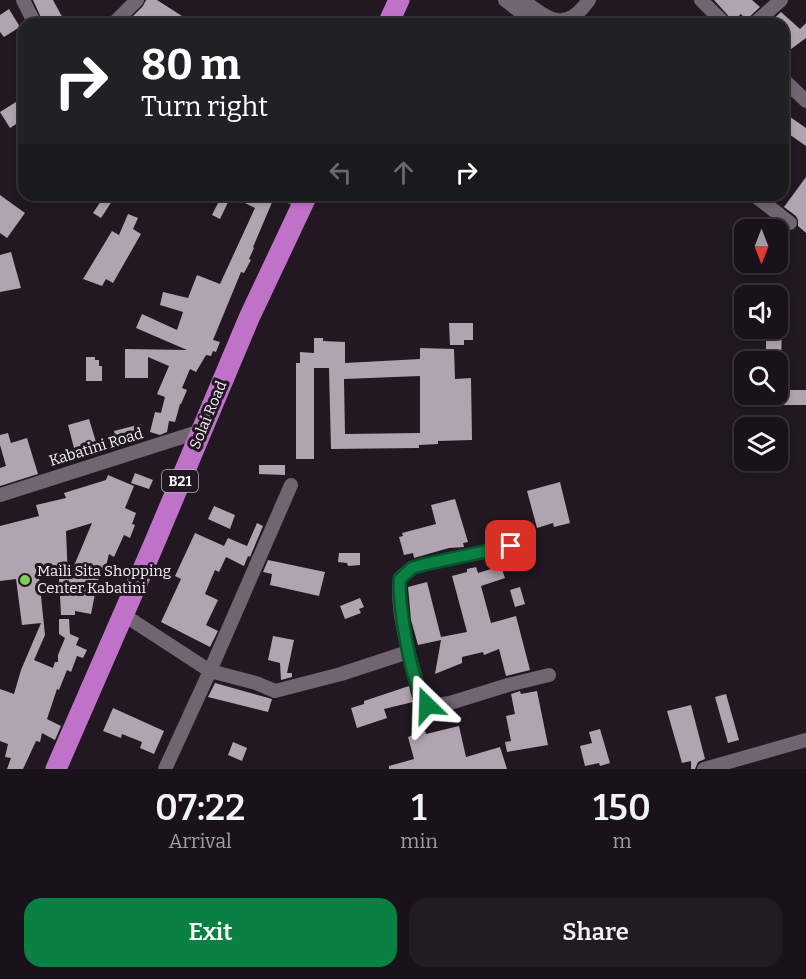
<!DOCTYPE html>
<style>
:root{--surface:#19121a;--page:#221b23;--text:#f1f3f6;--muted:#9f9ea2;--line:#373239;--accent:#0b8043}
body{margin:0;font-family:Bitter,serif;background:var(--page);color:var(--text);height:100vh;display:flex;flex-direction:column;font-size:22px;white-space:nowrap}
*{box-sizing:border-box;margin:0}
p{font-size:20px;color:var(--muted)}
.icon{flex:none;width:33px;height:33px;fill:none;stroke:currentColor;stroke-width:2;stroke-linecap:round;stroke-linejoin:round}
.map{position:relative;height:769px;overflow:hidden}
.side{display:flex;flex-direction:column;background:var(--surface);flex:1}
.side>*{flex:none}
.hud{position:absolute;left:18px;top:18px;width:771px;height:183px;border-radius:18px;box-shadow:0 3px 9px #0003,0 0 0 2px var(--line);background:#202124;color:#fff;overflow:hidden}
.needle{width:39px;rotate:180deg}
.controls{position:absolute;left:734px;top:219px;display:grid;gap:12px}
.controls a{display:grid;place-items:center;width:54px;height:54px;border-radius:12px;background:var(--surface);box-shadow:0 3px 9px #0003,0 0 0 2px var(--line);font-size:30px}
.pin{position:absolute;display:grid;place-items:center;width:51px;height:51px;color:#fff;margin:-26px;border-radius:12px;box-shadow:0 3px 9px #0006}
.me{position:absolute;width:66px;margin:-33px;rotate:338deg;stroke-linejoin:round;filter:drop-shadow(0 0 4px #0008)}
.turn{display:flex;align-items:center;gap:21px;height:126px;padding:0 24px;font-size:27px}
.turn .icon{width:78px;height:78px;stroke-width:2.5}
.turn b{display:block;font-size:42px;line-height:51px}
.lanes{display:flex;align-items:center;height:57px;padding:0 24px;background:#0003;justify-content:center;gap:30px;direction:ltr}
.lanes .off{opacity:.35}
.eta{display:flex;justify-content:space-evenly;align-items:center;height:102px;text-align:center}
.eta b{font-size:36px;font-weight:600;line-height:42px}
.primary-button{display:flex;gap:12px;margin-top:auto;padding:12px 24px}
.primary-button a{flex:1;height:69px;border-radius:18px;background:var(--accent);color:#fff;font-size:24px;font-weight:600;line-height:69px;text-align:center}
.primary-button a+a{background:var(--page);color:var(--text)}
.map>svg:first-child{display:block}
</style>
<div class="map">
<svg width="806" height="769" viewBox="0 0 806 769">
<rect width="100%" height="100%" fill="#211822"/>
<g fill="#b0a4b0" fill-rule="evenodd">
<polygon points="33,0 53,0 66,24 44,24"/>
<polygon points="146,0 157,0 182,16 177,24 149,24 144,20 141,24 131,24 128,21 143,6"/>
<polygon points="714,0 752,0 760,7 746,20 741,14 733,21"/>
<polygon points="9,9 20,27 4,37 0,32 0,15"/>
<polygon points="781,12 800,29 806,23 806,38 783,55 783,24 768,24"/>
<polygon points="24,97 24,115 20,118 21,121 10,128 0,112"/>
<polygon points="783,112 806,128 806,146 783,130"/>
<polygon points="806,177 806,233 798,226 798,220 796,216 784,207"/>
<polygon points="0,195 25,213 7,238 0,233"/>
<polygon points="105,195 116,195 101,218 93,213"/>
<polygon points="222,195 262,195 273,200 253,247 254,248 249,259 251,260 244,273 241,272 213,340 220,342 216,352 213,351 211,356 206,355 196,372 190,369 182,388 187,390 181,404 180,404 175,422 169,421 167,432 160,435 150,432 155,412 161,413 165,397 157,394 169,366 148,357 148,378 125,378 125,349 187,350 136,328 142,314 177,330 183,312 160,305 163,292 188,298 197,275 220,284 255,208 231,196 220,219 212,215"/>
<polygon points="128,214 138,218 133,229 141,234 113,283 106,279 102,286 83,279 112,231 119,235"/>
<polygon points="11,252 21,288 0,292 0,255"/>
<polygon points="449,323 473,323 473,340 464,340 464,345 450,345"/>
<polygon points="766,328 782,328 781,362 766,362"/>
<path d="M314 338H323V341L345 342V363L420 359V348L454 349 455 379 471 378 472 440 438 441V444L419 445V448L331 449 329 368H314V459H296V363H300V352L314 353ZM420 376V433L345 434 344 379Z"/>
<polygon points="86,357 95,357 95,360 99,360 99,366 102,366 102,381 86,381"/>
<polygon points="777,390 806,390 806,405 765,405 765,394 777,394"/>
<polygon points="89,419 96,442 74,448 68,425"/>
<polygon points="141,424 143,432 116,439 114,431"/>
<polygon points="8,433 11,443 27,438 38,474 0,486 0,468 6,466 0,445 0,435"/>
<polygon points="259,465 285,465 285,475 259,474"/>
<polygon points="135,473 153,480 149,489 131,483"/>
<path d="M108 475 134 486 125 508 136 513 132 524 135 525 130 538 124 535 114 557 109 554 105 570H102L93 594H95L91 614 75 611V615H61L59 578 39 577 45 635 34 660 53 668 55 662H58V655L65 638 59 634V619H69L70 634 79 638 76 645 87 650 83 658 77 656 71 672 67 670 59 690 57 689 47 719 61 726 55 740 42 733 40 742 36 741 23 769H7L11 758 5 757 8 744 0 741V689L14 694 21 670 41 623 22 625 16 579 0 581V526L39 516 36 505 66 498 64 493 106 480ZM92 523 68 580 66 531Z"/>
<polygon points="560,482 570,523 554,527 553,523 537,528 527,491"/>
<polygon points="455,499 468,542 463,543 464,547 449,548 414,558 413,553 404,555 399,537 403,536 402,533 436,524 431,505"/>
<polygon points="214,506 235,515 230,529 208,519"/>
<polygon points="257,523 263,526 250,557 248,556 244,566 226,557 219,572 215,570 205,594 218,600 206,625 218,631 210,647 161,622 181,579 175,576 195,533 224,546 228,538 247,546"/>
<polygon points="339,553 360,553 360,565 348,566 347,563 338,562"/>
<polygon points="268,560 325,572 319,596 270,585 272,574 263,572"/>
<polygon points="501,566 505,578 481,586 491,623 516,616 530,670 506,676 499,649 484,655 483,652 462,657 462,663 435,674 441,640 418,645 411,620 408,587 427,582 441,637 467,632 452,576 467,572 467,569 476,567 478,573"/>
<polygon points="520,587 525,604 515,607 510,590"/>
<polygon points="360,598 364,607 359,609 361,613 345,619 340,606"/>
<polygon points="273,636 294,640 287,673 292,673 292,677 281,680 280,663 268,660"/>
<polygon points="215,683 272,699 268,712 208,697"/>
<polygon points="409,686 413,702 384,709 387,718 357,728 351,708 364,704 364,701"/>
<polygon points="520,691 521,694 537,691 548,745 507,752 505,742 511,741 506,716 515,714 511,694"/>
<polygon points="726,694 739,740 728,743 715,697"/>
<polygon points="691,705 705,759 698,762 695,769 691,769 691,761 682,763 667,711"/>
<polygon points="113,708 164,731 154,754 140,748 142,742 122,734 121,738 103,731"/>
<polygon points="459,726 466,757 500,747 507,769 389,769 389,766 414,759 408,737 425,731 426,734"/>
<polygon points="600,729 610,763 600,766 599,763 585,766 580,746 592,743 589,732"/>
<polygon points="233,742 247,748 242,761 228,755"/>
</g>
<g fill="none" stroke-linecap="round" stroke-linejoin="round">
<g stroke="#706571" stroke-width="14">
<polyline points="23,0 35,24"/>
<polyline points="505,0 536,24"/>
<path d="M522 0C549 19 565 34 589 0"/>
<polyline points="701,0 725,24"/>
<polyline points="113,24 137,0"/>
<polyline points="754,24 781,0"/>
<polyline points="783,79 806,101"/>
<polyline points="287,195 303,203"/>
<polyline points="754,195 790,223"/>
<polyline points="0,495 201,431"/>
<path d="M511 546 426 564 412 568 400 578C395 611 412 665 421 697L424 703 430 706 450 703 508 685 549 675"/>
<polyline points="124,615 210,671 256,683 275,691 341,674 408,652"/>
<polyline points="165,769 210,671 291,485"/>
<polyline points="704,769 806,740"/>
</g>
<g stroke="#c072c8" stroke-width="21">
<polyline points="388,24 399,0"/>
<polyline points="56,769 154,544 249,318 307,195"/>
</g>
</g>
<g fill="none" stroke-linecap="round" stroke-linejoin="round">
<defs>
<path id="route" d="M427 705C412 690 397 600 400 579L412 568 426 564 511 546"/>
</defs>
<use href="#route" stroke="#07532c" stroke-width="15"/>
<use href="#route" stroke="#0b8043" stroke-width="10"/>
</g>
<circle fill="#7dd154" stroke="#211822" stroke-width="2" cx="25" cy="580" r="6"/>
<g text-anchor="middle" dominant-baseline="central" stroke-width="6" stroke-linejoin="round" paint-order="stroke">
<rect fill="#211822" stroke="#b6afb7" stroke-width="1.5" x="162" y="470" width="36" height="22" rx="4.5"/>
<g font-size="14" font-weight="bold" fill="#f6f0f7">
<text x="180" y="481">B21</text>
</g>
<g font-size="15" fill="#f6f0f7" stroke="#211822">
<text transform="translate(208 415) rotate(-67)">Solai Road</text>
<text transform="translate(96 447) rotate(-17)">Kabatini Road</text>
</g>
<g font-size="15" fill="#f6f0f7" stroke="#211822" text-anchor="start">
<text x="37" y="571">Maili Sita Shopping<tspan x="37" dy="17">Center Kabatini</tspan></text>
</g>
</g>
</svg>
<div class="controls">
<a><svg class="needle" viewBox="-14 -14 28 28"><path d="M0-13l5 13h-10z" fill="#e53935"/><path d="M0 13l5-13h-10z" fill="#9f9ea2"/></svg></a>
<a><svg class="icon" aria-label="sound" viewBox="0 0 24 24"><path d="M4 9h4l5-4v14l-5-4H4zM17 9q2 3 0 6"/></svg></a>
<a><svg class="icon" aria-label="search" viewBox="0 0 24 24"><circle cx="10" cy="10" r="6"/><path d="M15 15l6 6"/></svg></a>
<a><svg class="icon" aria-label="layers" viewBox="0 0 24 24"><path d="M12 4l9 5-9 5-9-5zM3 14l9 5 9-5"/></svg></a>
</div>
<div class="pin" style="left:511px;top:546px;background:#d93025"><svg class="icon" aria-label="arrive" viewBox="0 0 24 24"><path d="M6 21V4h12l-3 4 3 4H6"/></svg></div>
<svg class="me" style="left:427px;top:705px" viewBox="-20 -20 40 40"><path d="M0-17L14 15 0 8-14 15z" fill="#0b8043" stroke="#fff" stroke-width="4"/></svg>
<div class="hud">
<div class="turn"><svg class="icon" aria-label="right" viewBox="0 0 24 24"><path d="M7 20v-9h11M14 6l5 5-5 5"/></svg><div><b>80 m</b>Turn right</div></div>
<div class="lanes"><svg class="icon off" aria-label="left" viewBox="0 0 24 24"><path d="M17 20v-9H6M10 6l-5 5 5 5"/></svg><svg class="icon off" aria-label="ahead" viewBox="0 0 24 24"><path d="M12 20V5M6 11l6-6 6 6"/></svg><svg class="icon" aria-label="right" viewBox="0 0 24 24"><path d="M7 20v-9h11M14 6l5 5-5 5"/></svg></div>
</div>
</div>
<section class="side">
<div class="eta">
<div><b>07:22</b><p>Arrival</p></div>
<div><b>1</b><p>min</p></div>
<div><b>150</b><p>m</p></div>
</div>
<div class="primary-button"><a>Exit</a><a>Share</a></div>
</section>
